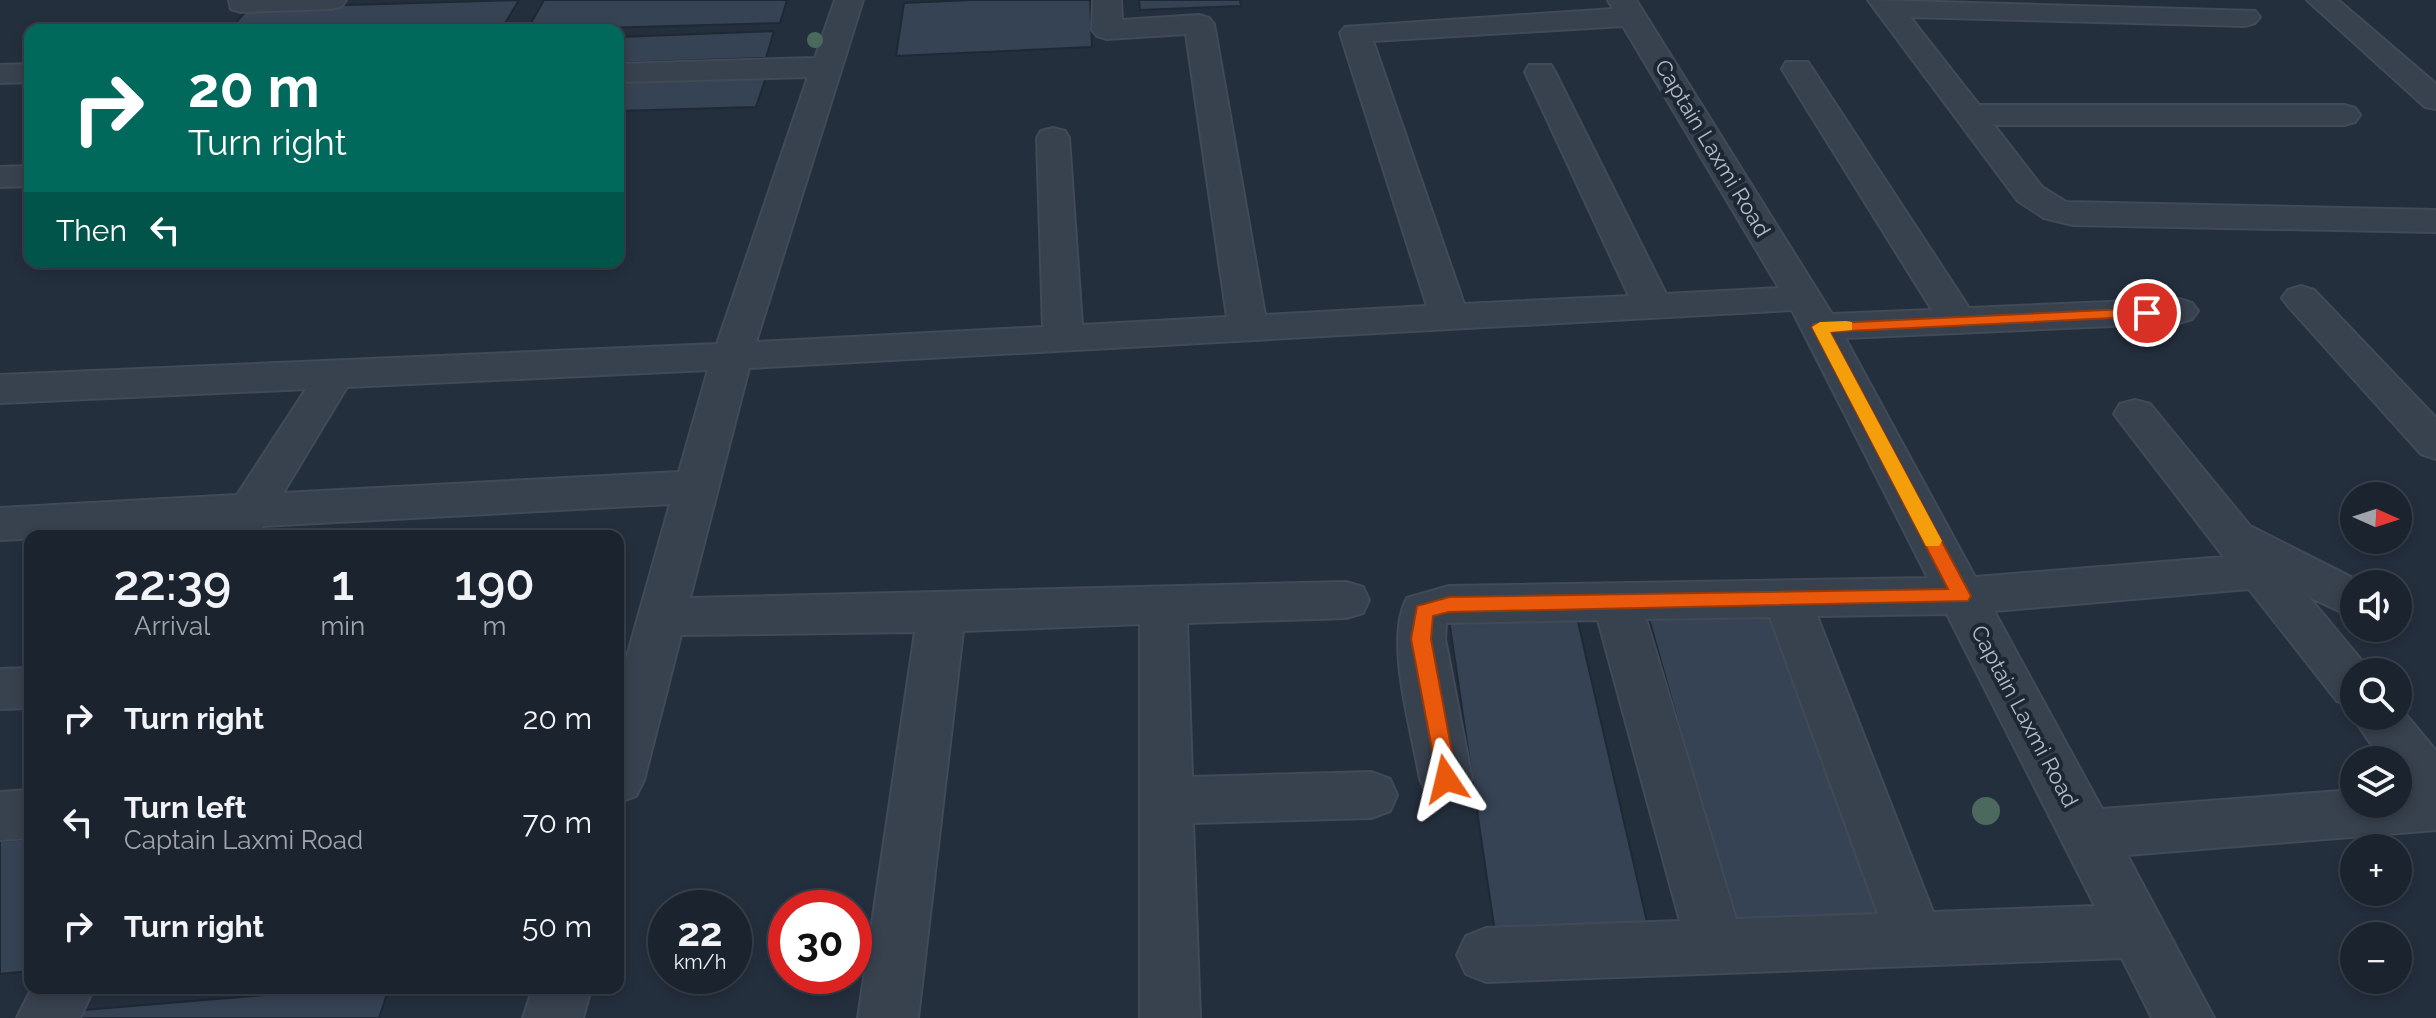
<!DOCTYPE html>
<meta charset="utf-8">
<style>
:root{--surface:#1b232e;--page:#282f3a;--text:#f1f3f6;--muted:#a0a4aa;--line:#39404a}
body{margin:0;font-family:Raleway,sans-serif;background:var(--page);color:var(--text);height:100vh;display:flex;flex-direction:column;font-size:30px;white-space:nowrap}
*{box-sizing:border-box;margin:0}
p{font-size:26px;color:var(--muted)}
.icon{flex:none;width:44px;height:44px;fill:none;stroke:currentColor;stroke-width:2;stroke-linecap:round;stroke-linejoin:round}
.map{position:relative;flex:1;overflow:hidden}
.panel{position:absolute;left:24px;top:530px;width:600px;height:464px;display:flex;flex-direction:column;background:var(--surface);border-radius:16px;box-shadow:0 4px 12px #0003,0 0 0 2px var(--line)}
.panel>*{flex:none}
.guide{position:absolute;left:24px;top:24px;width:600px;height:244px;border-radius:16px;box-shadow:0 4px 12px #0003,0 0 0 2px var(--line);background:#00695c;color:#fff;overflow:hidden}
.needle{width:52px;rotate:93deg}
.tools{position:absolute;left:2340px;top:482px;display:grid;gap:16px}
.tools a{display:grid;place-items:center;width:72px;height:72px;border-radius:50%;background:var(--surface);box-shadow:0 4px 12px #0003,0 0 0 2px var(--line);font-size:40px}
.speed{position:absolute;left:648px;top:890px;display:flex;gap:16px;font-size:40px;font-weight:700;text-align:center}
.speed>*{display:grid;place-content:center;width:104px;height:104px;border-radius:50%;background:var(--surface);box-shadow:0 4px 12px #0003,0 0 0 2px var(--line);line-height:1}
.speed small{font-size:20px;font-weight:400}
.speed .limit{border:12px solid #d22;background:#fff;color:#111}
.pin{position:absolute;display:grid;place-items:center;width:68px;height:68px;color:#fff;margin:-34px;border:4px solid #fff;border-radius:50%;box-shadow:0 2px 8px #0007}
.me{position:absolute;width:88px;margin:-44px;rotate:350deg;stroke-linejoin:round;filter:drop-shadow(0 0 6px #0008)}
.turn{display:flex;align-items:center;gap:28px;height:168px;padding:0 32px;font-size:36px}
.turn .icon{width:104px;height:104px;stroke-width:2.5}
.turn b{display:block;font-size:56px;line-height:68px}
.then{display:flex;align-items:center;height:76px;padding:0 32px;background:#0003;gap:16px;font-size:30px}
.eta{display:flex;justify-content:space-evenly;align-items:center;height:136px;text-align:center}
.eta b{font-size:48px;font-weight:600;line-height:56px}
ul{padding:0;list-style:none}
li{display:flex;align-items:center;gap:24px;height:104px;padding:0 32px}
li div{flex:1}
li b{display:block;font-size:30px}
li em{font-style:normal}
.map>svg:first-child{display:block}
</style>
<div class="map">
<svg width="2436" height="1018" viewBox="0 0 2436 1018">
<rect width="100%" height="100%" fill="#242f3e"/>
<g fill="#364354" stroke="#1f2835" stroke-width="2">
<polygon points="519,0 501,30 229,30 249,8"/>
<polygon points="544,0 787,0 780,23 527,30"/>
<polygon points="971,0 1090,0 1092,47 896,56 904,3"/>
<polygon points="1139,0 1240,0 1241,6 1140,10"/>
<polygon points="774,31 766,58 618,63 618,37"/>
<polygon points="768,71 756,107 618,111 618,75"/>
<polygon points="1646,608 1774,608 1890,933 1737,933"/>
<polygon points="1448,613 1576,613 1651,939 1496,940"/>
<polygon points="30,839 30,971 0,974 0,841"/>
<polygon points="349,988 389,988 379,1018 80,1018 84,1010"/>
</g>
<g fill="none" stroke-linecap="round" stroke-linejoin="round">
<defs>
<g id="minor">
<polygon points="229,0 346,0 342,6 332,9 241,12 231,9"/>
<path d="M835 0H863L756 342 1043 327 1037 138 1041 131 1053 128 1065 131 1069 138 1082 325 1227 317 1186 34 1107 39 1097 36 1092 30 1093 0H1121L1122 20 1199 15 1209 18 1214 24 1265 315 1427 306 1340 33 1345 27 1613 9 1608 0H1636L1832 314 1932 310 1782 69 1786 62H1808L1969 308 2179 299 2192 303 2198 311 2192 319 2179 323 1845 338 1975 577 2224 557 2114 414 2120 404 2135 400 2150 404 2250 526 2365 584H2354V618L2309 597 2371 672H2354V707L2337 701 2249 589 1994 611 2102 809 2354 790V804H2398V787L2402 786 2398 781V760H2382L2352 716 2354 712V716H2398V705L2436 751V830L2127 855 2214 1018H2152L2122 958 1486 982 1466 974 1457 955 1466 936 1486 928 1680 921 1598 620 1446 623 1445 639 1472 779 1464 795 1446 802 1428 795 1420 779C1412 730 1384 641 1407 598L1449 586 1928 578 1792 310 749 368 690 598 1346 582 1363 587 1369 600 1363 613 1346 618 1187 623 1192 777 1371 772 1390 779 1397 795 1390 811 1371 818 1193 823 1200 1018H1140V624L963 631 918 1018H858L915 632 681 635 644 780 636 796 618 803V688L670 504 263 526 257 536H221L217 529 0 540V508L237 495 306 389 0 403V375L717 344 808 77 618 82V64L815 58ZM1623 26 1779 288 1666 294 1555 72 1551 65H1529L1525 72 1629 296 1464 304 1373 41ZM708 370 679 472 283 493 347 387ZM1947 614 2095 906 1933 912 1817 616ZM1770 617 1878 914 1736 919 1646 619Z"/>
<polygon points="1868,0 2255,11 2260,17 2255,23 2245,26 1910,17 1979,105 2344,105 2355,108 2360,115 2355,122 2344,125 1994,125 2042,187 2066,202 2436,210 2436,232 2073,225 2044,218 2018,201"/>
<polygon points="2307,0 2338,0 2436,84 2436,109 2425,107"/>
<polygon points="30,64 30,82 0,83 0,65"/>
<polygon points="30,166 30,186 0,187 0,167"/>
<polygon points="2301,286 2314,290 2436,418 2436,459 2421,454 2288,306 2282,298 2288,290"/>
<polygon points="30,668 30,708 0,709 0,669"/>
<polygon points="30,790 30,838 0,840 0,792"/>
<polygon points="32,988 94,988 80,1018 17,1018"/>
<polygon points="533,988 591,988 583,1018 523,1018"/>
</g>
</defs>
<use href="#minor" stroke="#414a57" stroke-width="4"/>
<use href="#minor" fill="#38414e" fill-rule="evenodd"/>
</g>
<g fill="#4b6a5d">
<circle cx="815" cy="40" r="8"/>
<circle cx="1986" cy="811" r="14"/>
</g>
<polygon fill="#ea580c" stroke="#983908" stroke-width="2" points="2147,308 2153,309 2153,316 1830,332 1971,596 1968,601 1449,612 1433,616 1431,639 1457,779 1454,786 1439,786 1411,639 1417,606 1449,597 1948,589 1812,327 1814,324"/>
<polygon fill="#f59e0b" points="1846,321 1852,322 1852,330 1830,332 1942,541 1939,546 1926,546 1812,327 1820,322"/>
<g text-anchor="middle" dominant-baseline="central" stroke-width="8" stroke-linejoin="round" paint-order="stroke">
<g font-size="22" fill="#b4bcc9" stroke="#1d2633">
<text transform="translate(1713 148) rotate(59)">Captain Laxmi Road</text>
<text transform="translate(2025 716) rotate(62)">Captain Laxmi Road</text>
</g>
</g>
</svg>
<div class="tools">
<a><svg class="needle" viewBox="-14 -14 28 28"><path d="M0-13l5 13h-10z" fill="#e53935"/><path d="M0 13l5-13h-10z" fill="#a0a4aa"/></svg></a>
<a><svg class="icon" aria-label="sound" viewBox="0 0 24 24"><path d="M4 9h4l5-4v14l-5-4H4zM17 9q2 3 0 6"/></svg></a>
<a><svg class="icon" aria-label="search" viewBox="0 0 24 24"><circle cx="10" cy="10" r="6"/><path d="M15 15l6 6"/></svg></a>
<a><svg class="icon" aria-label="layers" viewBox="0 0 24 24"><path d="M12 4l9 5-9 5-9-5zM3 14l9 5 9-5"/></svg></a>
<a>+</a>
<a>−</a>
</div>
<div class="speed"><div>22<small>km/h</small></div><div class="limit">30</div></div>
<div class="pin" style="left:2147px;top:313px;background:#d93025"><svg class="icon" aria-label="arrive" viewBox="0 0 24 24"><path d="M6 21V4h12l-3 4 3 4H6"/></svg></div>
<svg class="me" style="left:1446px;top:779px" viewBox="-20 -20 40 40"><path d="M0-17L14 15 0 8-14 15z" fill="#ea580c" stroke="#fff" stroke-width="4"/></svg>
<div class="guide">
<div class="turn"><svg class="icon" aria-label="right" viewBox="0 0 24 24"><path d="M7 20v-9h11M14 6l5 5-5 5"/></svg><div><b>20 m</b>Turn right</div></div>
<div class="then">Then<svg class="icon" aria-label="left" viewBox="0 0 24 24"><path d="M17 20v-9H6M10 6l-5 5 5 5"/></svg></div>
</div>
<section class="panel">
<div class="eta">
<div><b>22:39</b><p>Arrival</p></div>
<div><b>1</b><p>min</p></div>
<div><b>190</b><p>m</p></div>
</div>
<ul>
<li><svg class="icon" aria-label="right" viewBox="0 0 24 24"><path d="M7 20v-9h11M14 6l5 5-5 5"/></svg><div><b>Turn right</b></div><em>20 m</em></li>
<li><svg class="icon" aria-label="left" viewBox="0 0 24 24"><path d="M17 20v-9H6M10 6l-5 5 5 5"/></svg><div><b>Turn left</b><p>Captain Laxmi Road</p></div><em>70 m</em></li>
<li><svg class="icon" aria-label="right" viewBox="0 0 24 24"><path d="M7 20v-9h11M14 6l5 5-5 5"/></svg><div><b>Turn right</b></div><em>50 m</em></li>
</ul>
</section>
</div>
